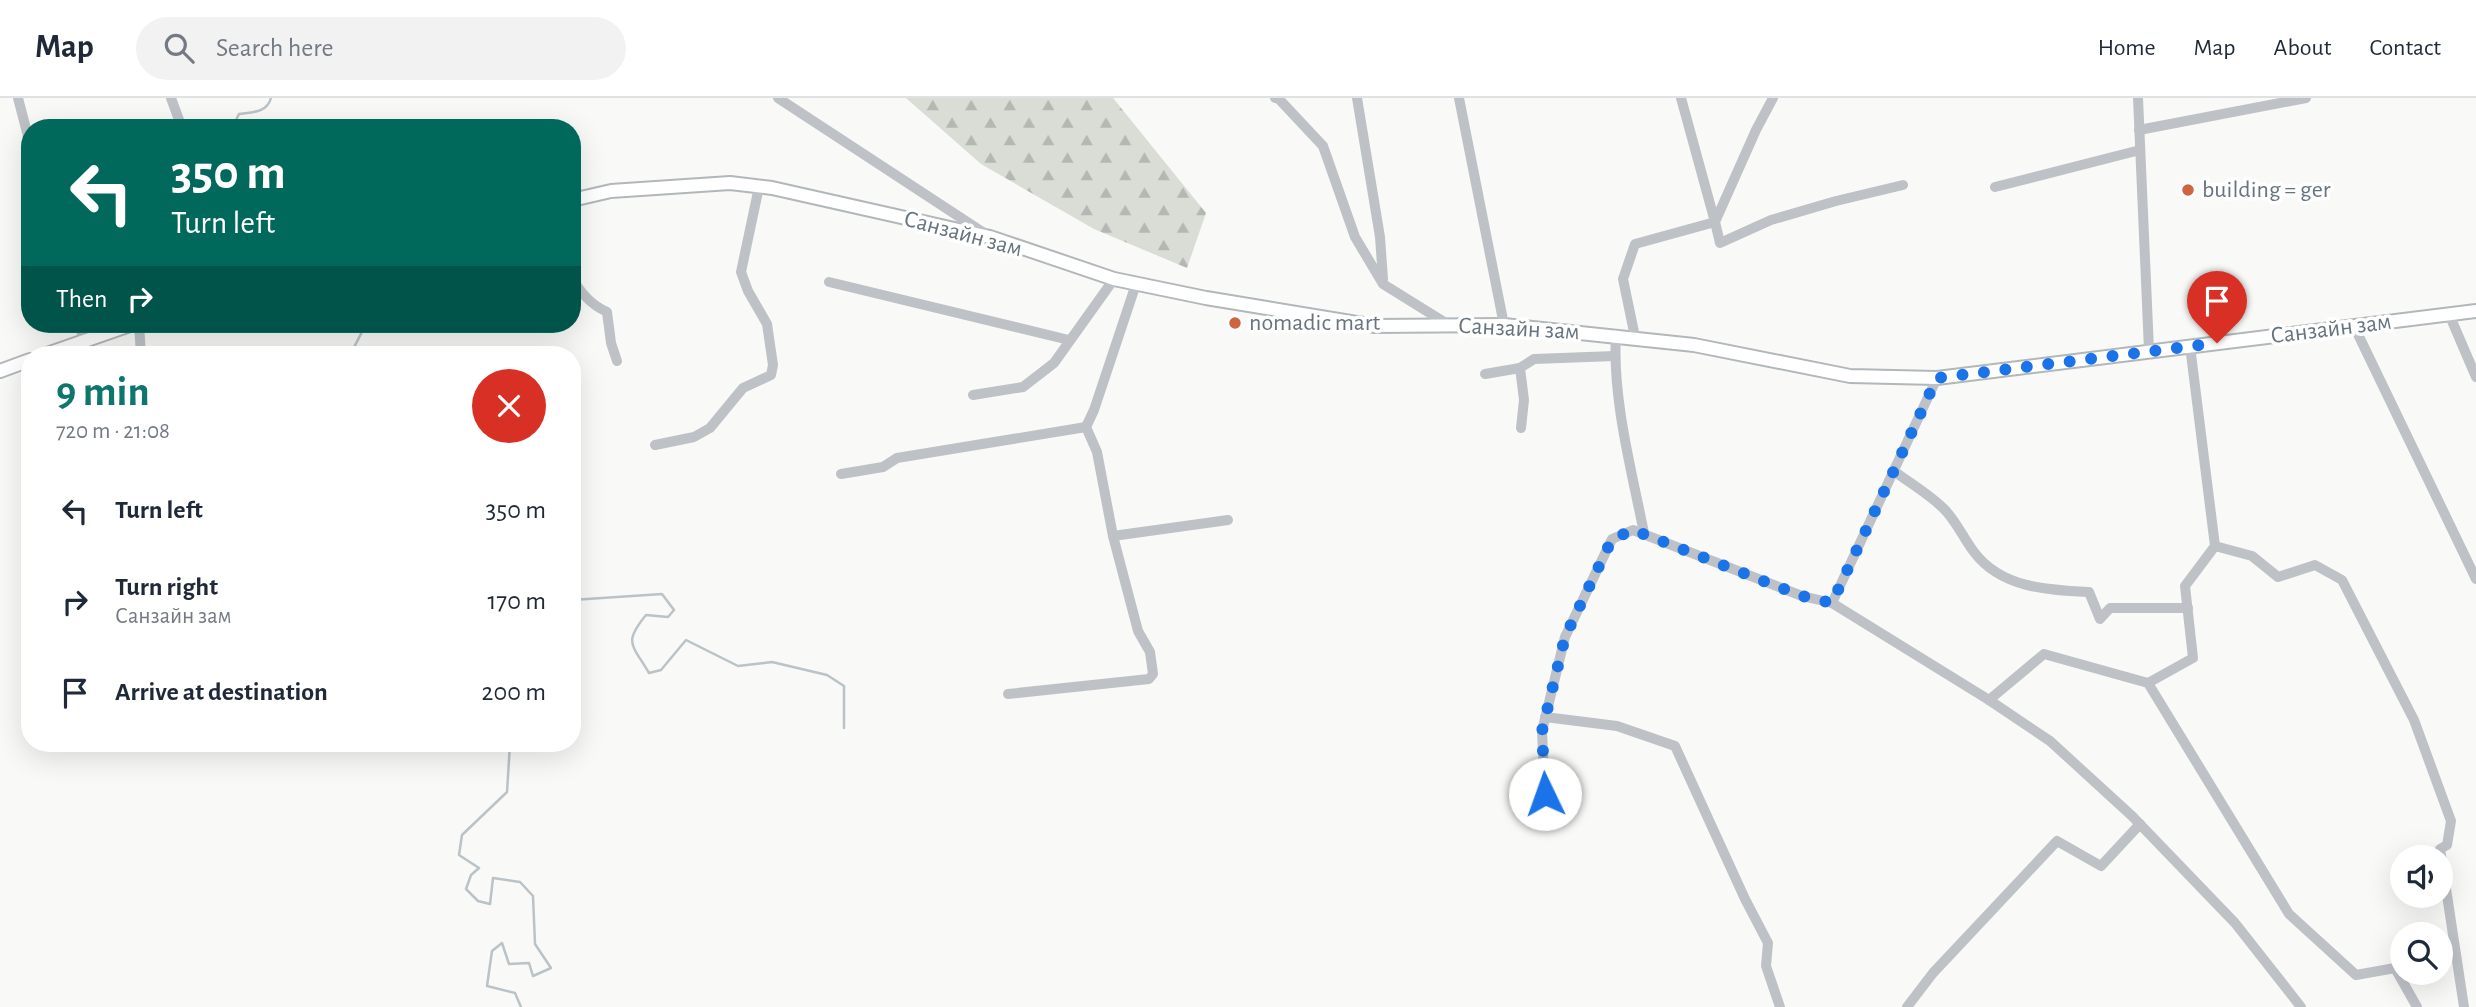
<!DOCTYPE html>
<meta charset="utf-8">
<style>
:root{--surface:#fff;--page:#f2f2f3;--text:#1f2937;--muted:#747a83;--line:#e0e1e3;--accent:#0f766e}
body{margin:0;font-family:"Alegreya Sans",sans-serif;background:var(--page);color:var(--text);height:100vh;display:flex;flex-direction:column;font-size:26px;white-space:nowrap}
*{box-sizing:border-box;margin:0}
p{font-size:23px;color:var(--muted)}
.icon{flex:none;width:38px;height:38px;fill:none;stroke:currentColor;stroke-width:2;stroke-linecap:round;stroke-linejoin:round}
.map{position:relative;flex:1;overflow:hidden}
.details{position:absolute;left:21px;top:248px;width:560px;height:406px;display:flex;flex-direction:column;background:var(--surface);border-radius:28px;box-shadow:0 7px 28px #0002}
.details>*{flex:none}
.banner{position:absolute;left:21px;top:21px;width:560px;height:214px;border-radius:28px;box-shadow:0 7px 28px #0002;background:#00695c;color:#fff;overflow:hidden}
.controls{position:absolute;left:2390px;top:747px;display:grid;gap:14px}
.controls a{display:grid;place-items:center;width:63px;height:63px;border-radius:50%;background:var(--surface);box-shadow:0 7px 28px #0002;font-size:35px}
.pin{position:absolute;display:grid;place-items:center;width:60px;height:60px;color:#fff;margin:-72px -30px;border-radius:50% 50% 50% 0;rotate:-45deg;box-shadow:0 0 7px #0007}
.pin .icon{rotate:45deg}
.me{position:absolute;width:77px;margin:-38px;rotate:357deg;stroke-linejoin:round;filter:drop-shadow(0 0 5px #0008)}
.turn{display:flex;align-items:center;gap:24px;height:147px;padding:0 35px;font-size:32px}
.turn .icon{width:91px;height:91px;stroke-width:2.5}
.turn b{display:block;font-size:49px;line-height:60px}
.then{display:flex;align-items:center;height:66px;padding:0 35px;background:#0003;gap:14px;font-size:26px}
.round{display:grid;place-items:center;flex:none;width:74px;height:74px;border-radius:37px;background:var(--page)}
.headline{display:flex;align-items:center;justify-content:space-between;height:119px;padding:0 35px}
h1{font-size:42px;font-weight:700;line-height:52px;color:var(--accent)}
ul{padding:0;list-style:none}
li{display:flex;align-items:center;gap:21px;height:91px;padding:0 35px}
li div{flex:1}
li b{display:block;font-size:26px}
li em{font-style:normal}
header{display:flex;align-items:center;gap:42px;box-sizing:border-box;height:98px;padding:0 35px;background:var(--surface);border-bottom:2px solid var(--line)}
header strong{font-size:33px}
nav{display:flex;gap:38px;margin-inline-start:auto;font-size:24px}
.search{width:490px;height:63px;background:var(--page);display:flex;align-items:center;gap:18px;box-sizing:border-box;padding:0 24px;border-radius:38px;color:var(--muted);font-size:26px}
.map>svg:first-child{display:block}
</style>
<header>
<strong>Map</strong>
<div class="search"><svg class="icon" aria-label="search" viewBox="0 0 24 24"><circle cx="10" cy="10" r="6"/><path d="M15 15l6 6"/></svg>Search here</div>
<nav><a>Home</a><a>Map</a><a>About</a><a>Contact</a></nav>
</header>
<div class="map">
<svg width="2476" height="909" viewBox="0 0 2476 909">
<defs>
<pattern id="forest-firs" width="22" height="20" patternUnits="userSpaceOnUse" patternTransform="scale(1.75)"><rect width="22" height="20" fill="#d9ddd6"/><path d="M5 1l3.5 6h-7zM16 11l3.5 6h-7z" fill="#b4b8b3"/></pattern>
</defs>
<rect width="100%" height="100%" fill="#f9f9f7"/>
<polygon fill="url(#forest-firs)" points="906,0 1113,0 1206,115 1187,170 1094,131 981,66"/>
<g fill="none" stroke-linecap="round" stroke-linejoin="round">
<g stroke="#bac3c7" stroke-width="2.5">
<path d="M232 30 239 16C252 14 267 15 271 0"/>
<polyline points="350,257 364,230 362,226"/>
<path d="M572 502 662 496 674 512 668 519 646 517C623 545 632 546 649 575L661 572 686 542 738 568 772 564 827 577 844 588V630"/>
<polyline points="510,646 507,694 462,737 459,757 479,770 471,777 466,791 478,803 490,806 493,780 520,784 533,798 535,846 551,870 533,878 529,865 509,866 502,845 492,853 487,888 515,895 521,909"/>
</g>
<defs>
<g id="major">
<polyline points="572,102 611,93 730,85 772,90 990,139 1114,181 1206,200 1375,228 1504,227 1694,247 1850,278 1937,280 2476,213"/>
<polyline points="44,257 133,226"/>
<polyline points="0,273 30,262"/>
</g>
</defs>
<use href="#major" stroke="#b2b7ba" stroke-width="16"/>
<g stroke="#bec2c6" stroke-width="10">
<polyline points="18,0 30,46"/>
<polyline points="171,0 182,30"/>
<polyline points="778,0 984,135"/>
<polyline points="1275,0 1279,1 1323,48 1355,139 1383,186 1449,227"/>
<polyline points="1357,0 1380,139 1383,181"/>
<polyline points="1459,0 1504,227"/>
<polyline points="1773,0 1756,32 1715,124 1720,145 1771,122 1836,103 1903,87"/>
<polyline points="2138,0 2149,252"/>
<polyline points="2139,32 2306,0"/>
<polyline points="1995,89 2140,52"/>
<path d="M572 180C581 195 590 206 607 214L611 245 617 263"/>
<polyline points="829,184 1069,242"/>
<polyline points="2449,216 2476,279"/>
<polyline points="78,226 85,242"/>
<polyline points="139,226 141,257"/>
<polyline points="2354,228 2476,481"/>
<path d="M1616 237C1612 300 1632 374 1644 435"/>
<polyline points="1635,239 1623,181 1635,146 1715,124 1681,0"/>
<polyline points="1485,276 1520,270"/>
<polyline points="973,297 1023,289 1054,265 1114,181"/>
<polyline points="1521,330 1524,302 1520,270 1534,261 1615,258"/>
<polyline points="655,347 694,339 710,330 743,290 771,277 773,267 767,226 748,193 741,174 759,89"/>
<path d="M1894 373C1911 386 1932 398 1946 413 1957 425 1964 441 1974 454 2001 490 2047 492 2089 494L2100 521 2110 510H2188"/>
<polyline points="841,376 883,369 897,360 1086,329"/>
<polyline points="1113,438 1228,422"/>
<polyline points="2215,448 2252,458 2278,479 2315,467 2342,482 2414,622 2451,723 2447,747 2440,751 2464,909"/>
<polyline points="1832,505 1989,602 2050,643 2132,718 2235,825 2301,909"/>
<polyline points="2148,585 2193,560 2185,488 2215,448 2190,248"/>
<polyline points="1008,596 1149,581 1153,576 1150,554 1138,533 1113,438 1097,354 1086,329 1094,312 1136,186"/>
<polyline points="1989,602 2044,556 2148,585 2289,816 2356,877 2395,870 2417,909"/>
<polyline points="1545,619 1617,628 1675,648 1745,801 1768,845 1766,868 1780,909"/>
<polyline points="1545,697 1542,633 1565,539 1612,441 1633,432 1802,498 1832,505 1937,280"/>
<polyline points="1907,909 1933,875 2057,743 2101,768 2140,726"/>
</g>
<use href="#major" stroke="#fff" stroke-width="12"/>
</g>
<g fill="none" stroke-linecap="round" stroke-linejoin="round">
<polyline stroke="#1a73e8" stroke-width="12" stroke-dasharray="0 21.6" points="1545,696 1542,633 1565,539 1612,441 1633,432 1802,498 1832,505 1937,280 2217,245"/>
</g>
<g fill="#cf6540" stroke="#fff" stroke-width="2.5">
<circle cx="2188" cy="92" r="7"/>
<circle cx="1235" cy="225" r="7"/>
</g>
<g text-anchor="middle" dominant-baseline="central" stroke-width="7" stroke-linejoin="round" paint-order="stroke">
<g font-size="24" fill="#66747e" stroke="#fff" text-anchor="start">
<text x="2202" y="92">building = ger</text>
<text x="1249" y="225">nomadic mart</text>
</g>
<g font-size="24" fill="#66747e" stroke="#fff">
<text transform="translate(963 136) rotate(15)">Санзайн зам</text>
<text transform="translate(1519 231) rotate(3)">Санзайн зам</text>
<text transform="translate(2331 231) rotate(-7)">Санзайн зам</text>
</g>
</g>
</svg>
<div class="controls">
<a><svg class="icon" aria-label="sound" viewBox="0 0 24 24"><path d="M4 9h4l5-4v14l-5-4H4zM17 9q2 3 0 6"/></svg></a>
<a><svg class="icon" aria-label="search" viewBox="0 0 24 24"><circle cx="10" cy="10" r="6"/><path d="M15 15l6 6"/></svg></a>
</div>
<div class="pin" style="left:2217px;top:245px;background:#d93025"><svg class="icon" aria-label="arrive" viewBox="0 0 24 24"><path d="M6 21V4h12l-3 4 3 4H6"/></svg></div>
<svg class="me" style="left:1545px;top:696px" viewBox="-20 -20 40 40"><circle r="19" fill="#fff"/><path d="M0-13L10 11 0 6-10 11z" fill="#1a73e8"/></svg>
<div class="banner">
<div class="turn"><svg class="icon" aria-label="left" viewBox="0 0 24 24"><path d="M17 20v-9H6M10 6l-5 5 5 5"/></svg><div><b>350 m</b>Turn left</div></div>
<div class="then">Then<svg class="icon" aria-label="right" viewBox="0 0 24 24"><path d="M7 20v-9h11M14 6l5 5-5 5"/></svg></div>
</div>
<section class="details">
<div class="headline"><div><h1>9 min</h1><p>720 m · 21:08</p></div><a class="round" style="background:#d93025;color:#fff"><svg class="icon" aria-label="close" viewBox="0 0 24 24"><path d="M6 6l12 12M18 6L6 18"/></svg></a></div>
<ul>
<li><svg class="icon" aria-label="left" viewBox="0 0 24 24"><path d="M17 20v-9H6M10 6l-5 5 5 5"/></svg><div><b>Turn left</b></div><em>350 m</em></li>
<li><svg class="icon" aria-label="right" viewBox="0 0 24 24"><path d="M7 20v-9h11M14 6l5 5-5 5"/></svg><div><b>Turn right</b><p>Санзайн зам</p></div><em>170 m</em></li>
<li><svg class="icon" aria-label="arrive" viewBox="0 0 24 24"><path d="M6 21V4h12l-3 4 3 4H6"/></svg><div><b>Arrive at destination</b></div><em>200 m</em></li>
</ul>
</section>
</div>
